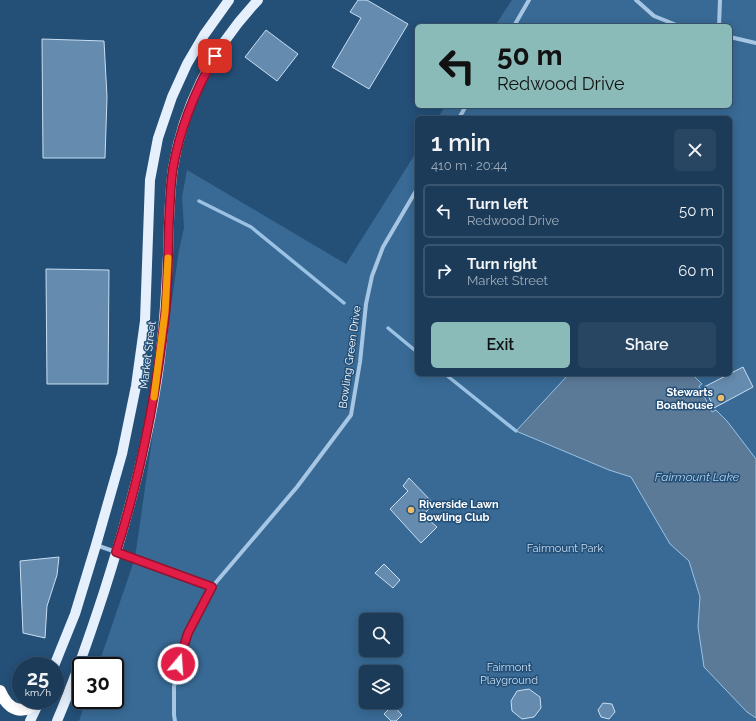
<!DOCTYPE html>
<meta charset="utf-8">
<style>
:root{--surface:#1b3b59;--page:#284662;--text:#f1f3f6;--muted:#a0adba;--line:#39556f;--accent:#8bbbb9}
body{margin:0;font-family:Raleway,sans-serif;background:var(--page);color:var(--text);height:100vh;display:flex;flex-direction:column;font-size:15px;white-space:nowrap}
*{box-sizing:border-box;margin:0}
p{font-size:13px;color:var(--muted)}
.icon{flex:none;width:22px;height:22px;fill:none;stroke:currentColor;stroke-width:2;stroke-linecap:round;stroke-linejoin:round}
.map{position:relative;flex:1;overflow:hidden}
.sheet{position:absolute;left:415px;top:116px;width:317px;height:260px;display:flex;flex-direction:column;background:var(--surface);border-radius:6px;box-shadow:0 2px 10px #0003,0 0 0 1px var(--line)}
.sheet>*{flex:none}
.top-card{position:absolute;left:415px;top:24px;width:317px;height:84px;border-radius:6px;box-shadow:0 2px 10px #0003,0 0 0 1px var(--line);background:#8bbbb9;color:#111;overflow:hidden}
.fabs{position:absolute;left:359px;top:613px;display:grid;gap:8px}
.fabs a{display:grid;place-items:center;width:44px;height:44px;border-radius:6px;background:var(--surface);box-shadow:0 2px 10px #0003,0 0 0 1px var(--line);font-size:20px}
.speed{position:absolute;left:12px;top:657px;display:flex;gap:8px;font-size:20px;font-weight:700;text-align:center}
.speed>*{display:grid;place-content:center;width:52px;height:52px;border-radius:50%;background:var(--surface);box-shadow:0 2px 10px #0003,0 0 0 1px var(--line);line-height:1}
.speed small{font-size:10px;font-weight:400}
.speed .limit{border:2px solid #111;border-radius:6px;background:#fff;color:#111}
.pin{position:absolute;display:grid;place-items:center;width:34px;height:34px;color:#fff;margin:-17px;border-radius:8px;box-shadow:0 2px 6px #0006}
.me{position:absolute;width:44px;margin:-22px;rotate:18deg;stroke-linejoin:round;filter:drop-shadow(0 0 3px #0008)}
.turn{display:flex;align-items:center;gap:14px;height:84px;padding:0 16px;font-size:18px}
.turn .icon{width:52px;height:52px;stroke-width:2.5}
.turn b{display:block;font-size:28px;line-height:34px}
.round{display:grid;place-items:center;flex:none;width:42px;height:42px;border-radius:6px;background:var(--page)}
.overview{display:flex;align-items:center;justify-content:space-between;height:68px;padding:0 16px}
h1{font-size:24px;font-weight:600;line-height:30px}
.primary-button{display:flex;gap:8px;margin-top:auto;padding:8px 16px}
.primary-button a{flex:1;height:46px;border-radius:6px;background:var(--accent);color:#111;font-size:16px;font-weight:600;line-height:46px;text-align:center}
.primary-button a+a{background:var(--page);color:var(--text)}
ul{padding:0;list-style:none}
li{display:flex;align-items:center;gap:12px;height:54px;margin:0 8px 6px;padding:0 8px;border:2px solid var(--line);border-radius:6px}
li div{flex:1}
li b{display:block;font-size:15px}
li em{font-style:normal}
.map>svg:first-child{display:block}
</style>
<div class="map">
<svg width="756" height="721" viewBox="0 0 756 721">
<rect width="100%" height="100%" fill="#244f77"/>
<path fill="#386a95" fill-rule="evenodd" d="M512 0H756V721H79L86 700H115V666H98L135 558 179 250 184 228 182 197 187 170 346 264 417 151V374H730V118H438L445 106H730V26H495ZM366 620H396V650H366ZM366 672H396V702H366Z"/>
<polygon fill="#5b7a98" stroke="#9ac2e4" points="569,374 692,374 702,384 699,386 712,412 716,410 727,421 756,459 756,718 747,712 704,667 698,627 700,597 689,561 670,544 631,477 609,470 516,431"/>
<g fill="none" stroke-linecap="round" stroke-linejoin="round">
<g stroke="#9ac2e4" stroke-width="3.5">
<polyline points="199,201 251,227 344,303"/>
<polyline points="388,328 417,352"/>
<polyline points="445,374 516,431"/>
</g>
</g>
<g fill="#658bae" stroke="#c8dff3">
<polygon points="358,0 367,0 408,24 369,89 332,67 361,18 350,12"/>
<polygon points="266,30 298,54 277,81 245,57"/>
<polygon points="42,39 104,41 107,97 105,158 43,158"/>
<polygon points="46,269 109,270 108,384 47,384"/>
<polygon points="743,367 753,387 714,408 704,387"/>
<polygon points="409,478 434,504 423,515 437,527 421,543 390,509 408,491 403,486"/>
<polygon points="59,557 57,575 47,606 45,638 23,633 20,561"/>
<polygon points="384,564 400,580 393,588 375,573"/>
<polygon points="529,689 540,697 541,708 534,717 522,719 512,711 511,701 517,691"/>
<polygon points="603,703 612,704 615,712 609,719 601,717 598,710"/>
<polygon points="393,705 402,715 396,721 391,721 384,714"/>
</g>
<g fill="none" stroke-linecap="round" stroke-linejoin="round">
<g stroke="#a6c6e3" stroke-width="4">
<polyline points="636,0 654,16 679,26"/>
<polyline points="514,26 529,0"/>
<polyline points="719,26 720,0"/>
<polyline points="730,37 756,43"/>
<polyline points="459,118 466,106"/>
<polyline points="96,545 150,564 212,587"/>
<polyline points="175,721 174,715 174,687 178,664 188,633 212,587 297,487 351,415 360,362 366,304 372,276 383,247 417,189"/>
</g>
<g stroke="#e5f0fc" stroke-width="10">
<polyline points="54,666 75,614 96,545 122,454 136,386 145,321 150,180 158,138 172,97 187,64 204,35 229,0"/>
<polyline points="30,721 40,700"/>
<path d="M57 721C75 679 90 635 104 592 125 526 144 460 155 392 163 347 166 301 168 255 169 226 169 196 173 168 184 103 214 47 258 0"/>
</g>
<path stroke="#fff" stroke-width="12" d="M0 691C8 710 23 717 38 700"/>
</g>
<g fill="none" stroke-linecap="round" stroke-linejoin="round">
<defs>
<path id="route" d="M178 664 188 633 212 587 116 552C141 474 156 396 165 316 168 285 168 253 169 222 170 204 170 186 173 168 180 128 195 91 215 56"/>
</defs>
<use href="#route" stroke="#92132f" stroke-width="10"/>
<use href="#route" stroke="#e11d48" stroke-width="7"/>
<polyline stroke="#f59e0b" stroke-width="7" points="154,397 165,312 168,258"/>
</g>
<g fill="#edbd6a" stroke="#244f77" stroke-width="1.5">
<circle cx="721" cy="398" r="4"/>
<circle cx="411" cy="510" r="4"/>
</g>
<g text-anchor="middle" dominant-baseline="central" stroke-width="3" stroke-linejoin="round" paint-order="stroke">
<g font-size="11" fill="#fff" stroke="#244f77">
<text transform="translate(148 355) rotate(-83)">Market Street</text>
<text transform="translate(350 357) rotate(-82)">Bowling Green Drive</text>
</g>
<g font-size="11" font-weight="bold" fill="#fff" stroke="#244f77" text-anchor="end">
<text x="713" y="392">Stewarts<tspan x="713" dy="13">Boathouse</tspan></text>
<text x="419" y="504" text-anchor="start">Riverside Lawn<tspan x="419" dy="13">Bowling Club</tspan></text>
</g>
<g font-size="11" fill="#c8dff3" stroke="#244f77">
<text x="565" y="548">Fairmount Park</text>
<text x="509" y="667">Fairmont<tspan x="509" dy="13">Playground</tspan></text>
</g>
<g font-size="12" font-style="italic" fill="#b1d0eb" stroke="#244f77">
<text x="697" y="477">Fairmount Lake</text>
</g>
</g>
</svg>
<div class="fabs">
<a><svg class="icon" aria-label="search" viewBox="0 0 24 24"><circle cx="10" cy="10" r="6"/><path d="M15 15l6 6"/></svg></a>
<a><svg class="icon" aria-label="layers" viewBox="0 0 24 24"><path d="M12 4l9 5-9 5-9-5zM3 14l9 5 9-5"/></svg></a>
</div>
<div class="speed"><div>25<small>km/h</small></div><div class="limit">30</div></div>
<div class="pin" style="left:215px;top:56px;background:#d93025"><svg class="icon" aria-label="arrive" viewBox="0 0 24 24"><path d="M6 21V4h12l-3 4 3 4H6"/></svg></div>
<svg class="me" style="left:178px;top:664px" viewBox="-20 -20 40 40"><circle r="17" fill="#e11d48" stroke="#fff" stroke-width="3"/><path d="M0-11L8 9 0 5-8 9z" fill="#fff"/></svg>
<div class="top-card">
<div class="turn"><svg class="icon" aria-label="left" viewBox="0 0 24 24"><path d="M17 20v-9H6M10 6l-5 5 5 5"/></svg><div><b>50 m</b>Redwood Drive</div></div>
</div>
<section class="sheet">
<div class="overview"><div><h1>1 min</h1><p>410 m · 20:44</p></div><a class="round"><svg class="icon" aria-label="close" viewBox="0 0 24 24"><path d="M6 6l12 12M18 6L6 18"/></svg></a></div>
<ul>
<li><svg class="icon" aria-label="left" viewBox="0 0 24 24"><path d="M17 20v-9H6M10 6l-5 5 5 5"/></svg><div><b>Turn left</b><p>Redwood Drive</p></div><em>50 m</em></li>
<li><svg class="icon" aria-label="right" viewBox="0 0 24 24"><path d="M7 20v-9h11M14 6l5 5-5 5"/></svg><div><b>Turn right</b><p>Market Street</p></div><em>60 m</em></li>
</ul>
<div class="primary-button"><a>Exit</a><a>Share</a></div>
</section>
</div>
